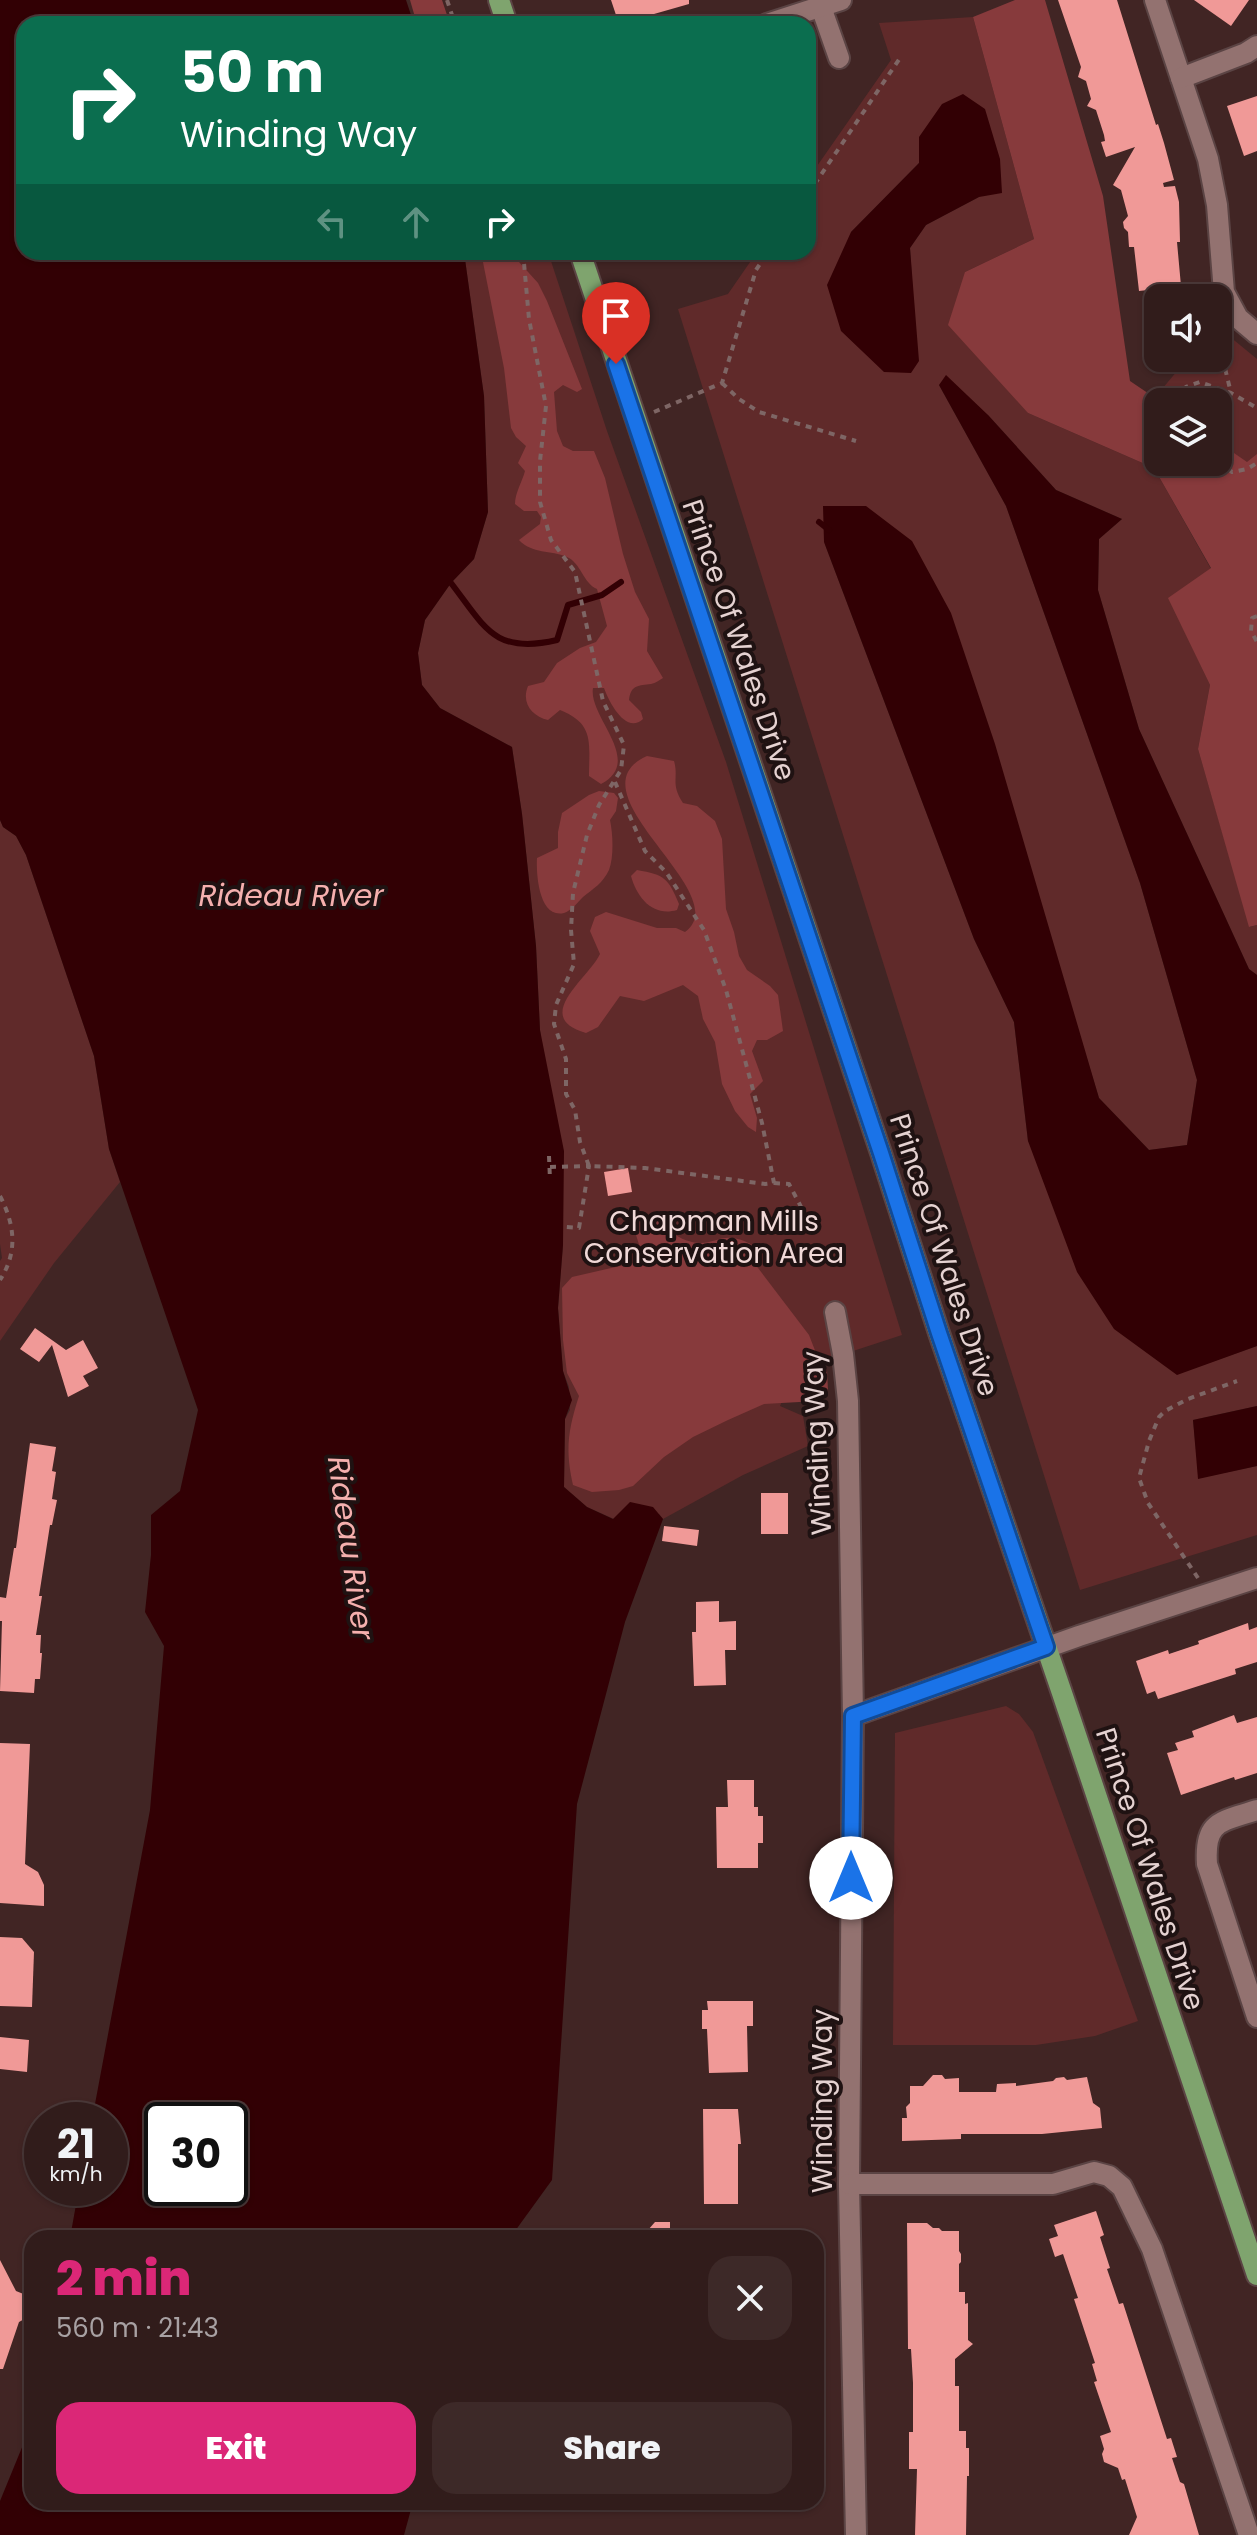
<!DOCTYPE html>
<meta charset="utf-8">
<style>
:root{--surface:#311c1b;--page:#3d2928;--text:#f1f3f6;--muted:#a8a1a3;--line:#4c3a3a;--accent:#db2777}
body{margin:0;font-family:Poppins,sans-serif;background:var(--page);color:var(--text);height:100vh;display:flex;flex-direction:column;font-size:30px;white-space:nowrap}
*{box-sizing:border-box;margin:0}
p{font-size:26px;color:var(--muted)}
.icon{flex:none;width:44px;height:44px;fill:none;stroke:currentColor;stroke-width:2;stroke-linecap:round;stroke-linejoin:round}
.map{position:relative;flex:1;overflow:hidden}
.details{position:absolute;left:24px;top:2230px;width:800px;height:280px;display:flex;flex-direction:column;background:var(--surface);border-radius:24px;box-shadow:0 2px 6px #0004,0 0 0 2px var(--line)}
.details>*{flex:none}
.guide{position:absolute;left:16px;top:16px;width:800px;height:244px;border-radius:24px;box-shadow:0 2px 6px #0004,0 0 0 2px var(--line);background:#0b6e4f;color:#fff;overflow:hidden}
.buttons{position:absolute;left:1144px;top:284px;display:grid;gap:16px}
.buttons a{display:grid;place-items:center;width:88px;height:88px;border-radius:16px;background:var(--surface);box-shadow:0 2px 6px #0004,0 0 0 2px var(--line);font-size:40px}
.speed{position:absolute;left:24px;top:2102px;display:flex;gap:16px;font-size:40px;font-weight:700;text-align:center}
.speed>*{display:grid;place-content:center;width:104px;height:104px;border-radius:50%;background:var(--surface);box-shadow:0 2px 6px #0004,0 0 0 2px var(--line);line-height:1}
.speed small{font-size:20px;font-weight:400}
.speed .limit{border:4px solid #111;border-radius:12px;background:#fff;color:#111}
.pin{position:absolute;display:grid;place-items:center;width:68px;height:68px;color:#fff;margin:-82px -34px;border-radius:50% 50% 50% 0;rotate:-45deg;box-shadow:0 0 8px #0007}
.pin .icon{rotate:45deg}
.me{position:absolute;width:88px;margin:-44px;rotate:0deg;stroke-linejoin:round;filter:drop-shadow(0 0 6px #0008)}
.turn{display:flex;align-items:center;gap:28px;height:168px;padding:0 32px;font-size:36px}
.turn .icon{width:104px;height:104px;stroke-width:2.5}
.turn b{display:block;font-size:56px;line-height:68px}
.lanes{display:flex;align-items:center;height:76px;padding:0 32px;background:#0003;justify-content:center;gap:40px;direction:ltr}
.lanes .off{opacity:.35}
.round{display:grid;place-items:center;flex:none;width:84px;height:84px;border-radius:24px;background:var(--page)}
.summary{display:flex;align-items:center;justify-content:space-between;height:136px;padding:0 32px}
h1{font-size:48px;font-weight:800;line-height:60px;color:var(--accent)}
.cta{display:flex;gap:16px;margin-top:auto;padding:16px 32px}
.cta a{flex:1;height:92px;border-radius:24px;background:var(--accent);color:#fff;font-size:32px;font-weight:800;line-height:92px;text-align:center}
.cta a+a{background:var(--page);color:var(--text)}
.map>svg:first-child{display:block}
</style>
<div class="map">
<svg width="1257" height="2535" viewBox="0 0 1257 2535">
<rect width="100%" height="100%" fill="#412524"/>
<g fill="#602a2a" fill-rule="evenodd">
<path d="M973 17 1034 239 965 272 1028 413 1154 468 1211 569 1169 598 1210 685 1198 749 1250 927 1257 925V975L1249 969 1139 729 1098 590 1099 539 1122 519 1056 490 988 415 939 385 1006 506 1140 883 1197 1080 1187 1145 1149 1150 1099 1098 1070 1004 824 542 974 939 1014 1022 1028 1141 1177 1374 1257 1346V1406L1193 1420 1199 1478 1257 1466V1535L1080 1590 678 309 728 294 757 252H808V179L891 60 879 23ZM919 137 979 197 926 225 910 248 913 296 851 232 919 163Z"/>
<polygon points="464,252 548,252 607,431 726,762 902,1335 795,1370 780,1406 803,1416 808,1446 743,1475 663,1519 659,1514 614,1519 587,1507 564,1487 565,1419 570,1410 569,1387 563,1371 558,1308 563,1245 540,1030 536,946 522,814 512,747 440,708 422,685 418,653 425,620 451,583 474,559 488,512 484,396"/>
<polygon points="1218,327 1257,359 1257,476 1218,462 1218,402 1152,401 1188,358 1218,358"/>
<polygon points="0,820 3,827 16,836 26,855 94,1056 109,1149 120,1182 54,1263 0,1341 0,1261 2,1258 0,1244"/>
<polygon points="1006,1706 1019,1714 1033,1732 1138,2021 1095,2036 1036,2045 893,2045 895,1733"/>
</g>
<g fill="#873a3c">
<polygon points="410,0 442,0 450,24 417,24"/>
<polygon points="1015,0 1045,0 1103,196 1130,381 1161,402 1158,402 1158,462 1218,462 1218,442 1247,462 1257,454 1257,925 1249,927 1198,749 1210,685 1168,598 1211,568 1154,468 1028,413 948,325 965,272 1034,239 973,17"/>
<path d="M481 252H517L519 262 538 283 547 301 582 389 577 392 563 385 554 392 557 431 563 446 573 451H594L605 478 623 554 635 592 649 619 647 651 663 678C659 680 656 683 651 684 639 686 631 684 629 700L641 712 643 719C626 735 609 702 604 688H593C588 717 645 761 601 784L589 776C589 743 595 724 560 710L548 720C532 716 521 703 528 686L544 682 557 663 580 648 596 642 607 626 597 589C583 583 581 563 567 557 551 550 532 554 519 540L540 524 541 517 537 511H524L515 504C515 493 522 482 525 471L518 463 526 446 516 437 511 428 504 368Z"/>
<path d="M647 756 674 761C679 778 670 783 683 803L697 806 715 821 722 839 726 909 734 932 739 956 747 970 770 986 778 995 783 1031 767 1040H757L752 1051 763 1081 750 1094 757 1118 756 1132 748 1127 735 1111 722 1084 715 1042 703 1019 698 996 683 985 644 1001 620 996 598 1027 586 1033C531 1017 588 979 600 954L590 931 595 917 606 912 657 928H676L685 932C738 894 567 792 647 756Z"/>
<path d="M599 791 614 793 618 798 616 811 610 820C613 834 614 857 609 870 603 883 593 889 583 897 578 902 571 911 564 913 539 919 536 874 537 858L558 848V832L562 813 589 795Z"/>
<path d="M637 870C665 875 668 878 679 904L677 910C653 917 637 898 631 876Z"/>
<path d="M634 1213C643 1215 652 1216 659 1221 671 1230 677 1239 692 1242 716 1248 721 1227 754 1246L755 1264 809 1335 816 1353 827 1370 828 1391 817 1401 764 1404 728 1420 693 1437 664 1457 633 1486 619 1490 592 1492 573 1485C565 1450 568 1430 579 1396L567 1373 563 1340 562 1288 572 1277 633 1263 641 1251 632 1222 631 1217Z"/>
</g>
<g fill="#320004" fill-rule="evenodd">
<path d="M0 0H406L414 24H24V252H464L484 396 488 512 474 559 451 583 425 620 418 653 422 685 440 708 512 747 522 814 536 946 540 1030 564 1151 563 1245 558 1308 563 1371 572 1400 565 1419 564 1487 587 1507 613 1519 630 1502 653 1507 663 1519 625 1622 577 1804 552 2180 510 2238H70L79 2188H110V2120H92L150 1810 164 1646 145 1612 151 1555V1515L180 1491 198 1410 109 1149 94 1056 26 855 16 836 3 827 0 820ZM162 2120H230V2188H162Z"/>
<polygon points="963,94 985,109 1000,159 1002,193 979,197 926,225 910,248 919,361 911,373 884,372 841,331 827,285 851,232 919,163 919,137 942,104"/>
<polygon points="946,375 988,415 1056,490 1122,519 1099,539 1098,590 1139,729 1249,969 1257,975 1257,1346 1177,1375 1114,1329 1077,1272 1028,1141 1014,1022 974,939 824,542 823,506 866,506 912,541 951,613 995,744 1099,1098 1149,1150 1187,1145 1197,1080 1140,883 1006,506 939,385"/>
<polygon points="1257,1406 1257,1466 1198,1479 1193,1420"/>
<polygon points="32,2423 32,2502 413,2502 404,2535 0,2535 0,2501"/>
</g>
<g fill="none" stroke-linecap="round" stroke-linejoin="round">
<g stroke="#320004" stroke-width="6">
<polyline points="819,522 829,530"/>
<path d="M451 583C485 627 494 655 557 640L568 605 602 595 621 582"/>
</g>
</g>
<g fill="#f09997">
<polygon points="611,0 689,0 689,4 619,24"/>
<polygon points="1058,0 1117,0 1156,125 1158,124 1164,143 1174,180 1163,183 1164,187 1175,186 1179,202 1180,242 1177,242 1181,286 1179,287 1179,296 1149,298 1148,290 1139,291 1134,247 1129,247 1128,232 1124,228 1123,222 1128,216 1121,190 1113,185 1135,147 1106,157 1101,142 1105,141 1104,135 1096,110 1087,106 1091,99 1086,81 1078,77 1081,67"/>
<polygon points="1194,0 1249,0 1231,26"/>
<polygon points="1257,96 1257,151 1244,156 1227,106"/>
<polygon points="628,1168 632,1192 608,1196 604,1172"/>
<polygon points="35,1328 66,1350 83,1340 98,1368 83,1376 89,1386 68,1397 52,1345 39,1362 20,1349"/>
<polygon points="30,1443 56,1447 52,1471 56,1472 52,1499 57,1500 52,1525 50,1525 39,1596 42,1596 36,1635 41,1635 40,1653 42,1653 40,1679 35,1679 34,1693 0,1691 2,1621 0,1621 0,1597 6,1598 14,1548 16,1548"/>
<rect x="761" y="1493" width="27" height="41"/>
<polygon points="664,1526 699,1530 697,1546 662,1541"/>
<polygon points="719,1601 719,1622 736,1621 736,1650 725,1650 726,1685 694,1686 692,1632 696,1632 696,1602"/>
<polygon points="1248,1623 1249,1630 1257,1627 1257,1662 1235,1669 1236,1674 1158,1699 1155,1691 1147,1694 1136,1661 1168,1650 1169,1654 1199,1644 1198,1641"/>
<polygon points="1234,1715 1237,1723 1257,1717 1257,1773 1235,1780 1234,1777 1181,1795 1167,1753 1178,1750 1175,1743 1194,1737 1192,1731"/>
<polygon points="0,1743 30,1744 25,1864 38,1872 44,1885 44,1906 0,1903"/>
<polygon points="727,1780 754,1780 754,1807 758,1807 758,1816 763,1816 763,1843 758,1843 758,1868 717,1868 716,1807 728,1807"/>
<polygon points="0,1937 22,1938 34,1952 32,2007 0,2006"/>
<polygon points="707,2001 753,2001 753,2026 747,2026 748,2072 709,2073 707,2029 702,2029 702,2010 708,2010"/>
<polygon points="0,2037 29,2040 27,2072 0,2069"/>
<polygon points="933,2075 942,2075 945,2079 959,2078 959,2092 996,2092 997,2084 1016,2083 1016,2086 1053,2081 1056,2078 1064,2077 1067,2080 1087,2077 1093,2103 1100,2108 1102,2128 1042,2134 961,2134 961,2139 902,2141 902,2118 907,2118 906,2107 910,2103 910,2086 923,2086"/>
<polygon points="703,2109 738,2109 741,2144 738,2144 738,2204 704,2204"/>
<polygon points="1096,2211 1104,2235 1100,2237 1110,2268 1107,2269 1119,2304 1123,2303 1167,2439 1171,2438 1177,2457 1172,2458 1180,2482 1184,2484 1199,2535 1129,2535 1137,2517 1125,2479 1122,2480 1118,2468 1104,2462 1102,2454 1104,2449 1100,2436 1111,2432 1094,2382 1097,2381 1092,2364 1095,2363 1074,2299 1078,2298 1063,2254 1055,2257 1049,2239 1058,2236 1054,2225"/>
<polygon points="655,2222 670,2222 670,2238 641,2238"/>
<polygon points="907,2223 927,2223 933,2228 939,2228 942,2231 959,2231 959,2251 961,2254 961,2262 959,2264 959,2292 965,2292 965,2304 968,2303 968,2340 973,2344 955,2359 955,2386 959,2386 959,2431 966,2431 966,2448 969,2448 969,2476 967,2476 966,2535 915,2535 917,2469 909,2469 909,2432 913,2432 913,2383 911,2349 908,2349"/>
<polygon points="0,2260 16,2291 26,2295 31,2306 28,2317 19,2322 3,2369 0,2369"/>
</g>
<g fill="none" stroke-linecap="round" stroke-linejoin="round">
<defs>
<g id="minor">
<polyline points="1155,0 1208,159 1217,205 1224,292 1238,318 1257,334"/>
<polyline points="821,7 839,58"/>
<polyline points="767,24 841,0"/>
<polyline points="1181,78 1246,53 1257,46"/>
<polyline points="835,1312 843,1354 848,1401 853,1716 849,2184 856,2535"/>
<polyline points="853,1716 1079,1636 1257,1578"/>
<path d="M1257 1810C1221 1822 1204 1820 1207 1864L1257 2017"/>
<polyline points="849,2184 1053,2184 1094,2172 1109,2176 1122,2187 1152,2249 1249,2535"/>
</g>
<g id="major">
<polyline points="499,0 507,24"/>
<polyline points="580,252 881,1153 939,1333 1062,1693 1257,2275"/>
</g>
</defs>
<use href="#minor" stroke="#5b4444" stroke-width="24"/>
<use href="#major" stroke="#5b4444" stroke-width="24"/>
<g stroke="#7e6665" stroke-width="4" stroke-dasharray="6 6" stroke-linecap="butt">
<polyline points="447,0 455,24"/>
<polyline points="808,194 900,58"/>
<polyline points="523,252 529,319 546,406 540,461 540,502 551,540 575,572 603,701 624,745 621,770 599,805 587,835 573,893 571,930 574,964 556,1005 554,1024 566,1059 566,1094 575,1110 580,1142 589,1166 645,1168 765,1184 774,1183 762,1123 726,990 704,930 666,872 645,851 615,782"/>
<polyline points="1229,334 1223,360 1231,393"/>
<polyline points="722,383 739,399 759,412 856,441"/>
<polyline points="1186,402 1184,399 1186,387 1200,382 1231,393 1257,408"/>
<polyline points="654,412 722,383 756,270 768,252"/>
<polyline points="1218,462 1232,472 1247,469 1257,463"/>
<polyline points="1257,616 1252,618 1251,631 1257,642"/>
<polyline points="549,1156 550,1180"/>
<polyline points="550,1167 589,1166 579,1228 566,1227"/>
<polyline points="774,1183 789,1184 809,1222"/>
<path d="M0 1196C15 1225 18 1252 0 1280"/>
<polyline points="1198,1578 1148,1503 1139,1478 1149,1441 1159,1417 1165,1411 1188,1399 1237,1381"/>
</g>
<use href="#minor" stroke="#937270" stroke-width="20"/>
<use href="#major" stroke="#7fa46e" stroke-width="20"/>
</g>
<g fill="none" stroke-linecap="round" stroke-linejoin="round">
<defs>
<polyline id="route" points="616,364 881,1153 939,1333 1046,1647 853,1716 851,1878"/>
</defs>
<use href="#route" stroke="#114b97" stroke-width="20"/>
<use href="#route" stroke="#1a73e8" stroke-width="14"/>
</g>
<g text-anchor="middle" dominant-baseline="central" stroke-width="8" stroke-linejoin="round" paint-order="stroke">
<g font-size="28" fill="#e5d2d1" stroke="#1f1212">
<text transform="translate(739 640) rotate(71)">Prince Of Wales Drive</text>
<text transform="translate(944 1255) rotate(72)">Prince Of Wales Drive</text>
<text transform="translate(817 1443) rotate(-93)">Winding Way</text>
<text transform="translate(1150 1869) rotate(72)">Prince Of Wales Drive</text>
<text transform="translate(822 2101) rotate(-90)">Winding Way</text>
</g>
<g font-size="28" fill="#f0d8d7" stroke="#1f1212">
<text x="714" y="1221">Chapman Mills<tspan x="714" dy="32">Conservation Area</tspan></text>
</g>
<g font-size="30" font-style="italic" fill="#f5b0ae" stroke="#1f1212">
<text x="291" y="895">Rideau River</text>
<text transform="translate(351 1548) rotate(82)">Rideau River</text>
</g>
</g>
</svg>
<div class="buttons">
<a><svg class="icon" aria-label="sound" viewBox="0 0 24 24"><path d="M4 9h4l5-4v14l-5-4H4zM17 9q2 3 0 6"/></svg></a>
<a><svg class="icon" aria-label="layers" viewBox="0 0 24 24"><path d="M12 4l9 5-9 5-9-5zM3 14l9 5 9-5"/></svg></a>
</div>
<div class="speed"><div>21<small>km/h</small></div><div class="limit">30</div></div>
<div class="pin" style="left:616px;top:364px;background:#d93025"><svg class="icon" aria-label="arrive" viewBox="0 0 24 24"><path d="M6 21V4h12l-3 4 3 4H6"/></svg></div>
<svg class="me" style="left:851px;top:1878px" viewBox="-20 -20 40 40"><circle r="19" fill="#fff"/><path d="M0-13L10 11 0 6-10 11z" fill="#1a73e8"/></svg>
<div class="guide">
<div class="turn"><svg class="icon" aria-label="right" viewBox="0 0 24 24"><path d="M7 20v-9h11M14 6l5 5-5 5"/></svg><div><b>50 m</b>Winding Way</div></div>
<div class="lanes"><svg class="icon off" aria-label="left" viewBox="0 0 24 24"><path d="M17 20v-9H6M10 6l-5 5 5 5"/></svg><svg class="icon off" aria-label="ahead" viewBox="0 0 24 24"><path d="M12 20V5M6 11l6-6 6 6"/></svg><svg class="icon" aria-label="right" viewBox="0 0 24 24"><path d="M7 20v-9h11M14 6l5 5-5 5"/></svg></div>
</div>
<section class="details">
<div class="summary"><div><h1>2 min</h1><p>560 m · 21:43</p></div><a class="round"><svg class="icon" aria-label="close" viewBox="0 0 24 24"><path d="M6 6l12 12M18 6L6 18"/></svg></a></div>
<div class="cta"><a>Exit</a><a>Share</a></div>
</section>
</div>
